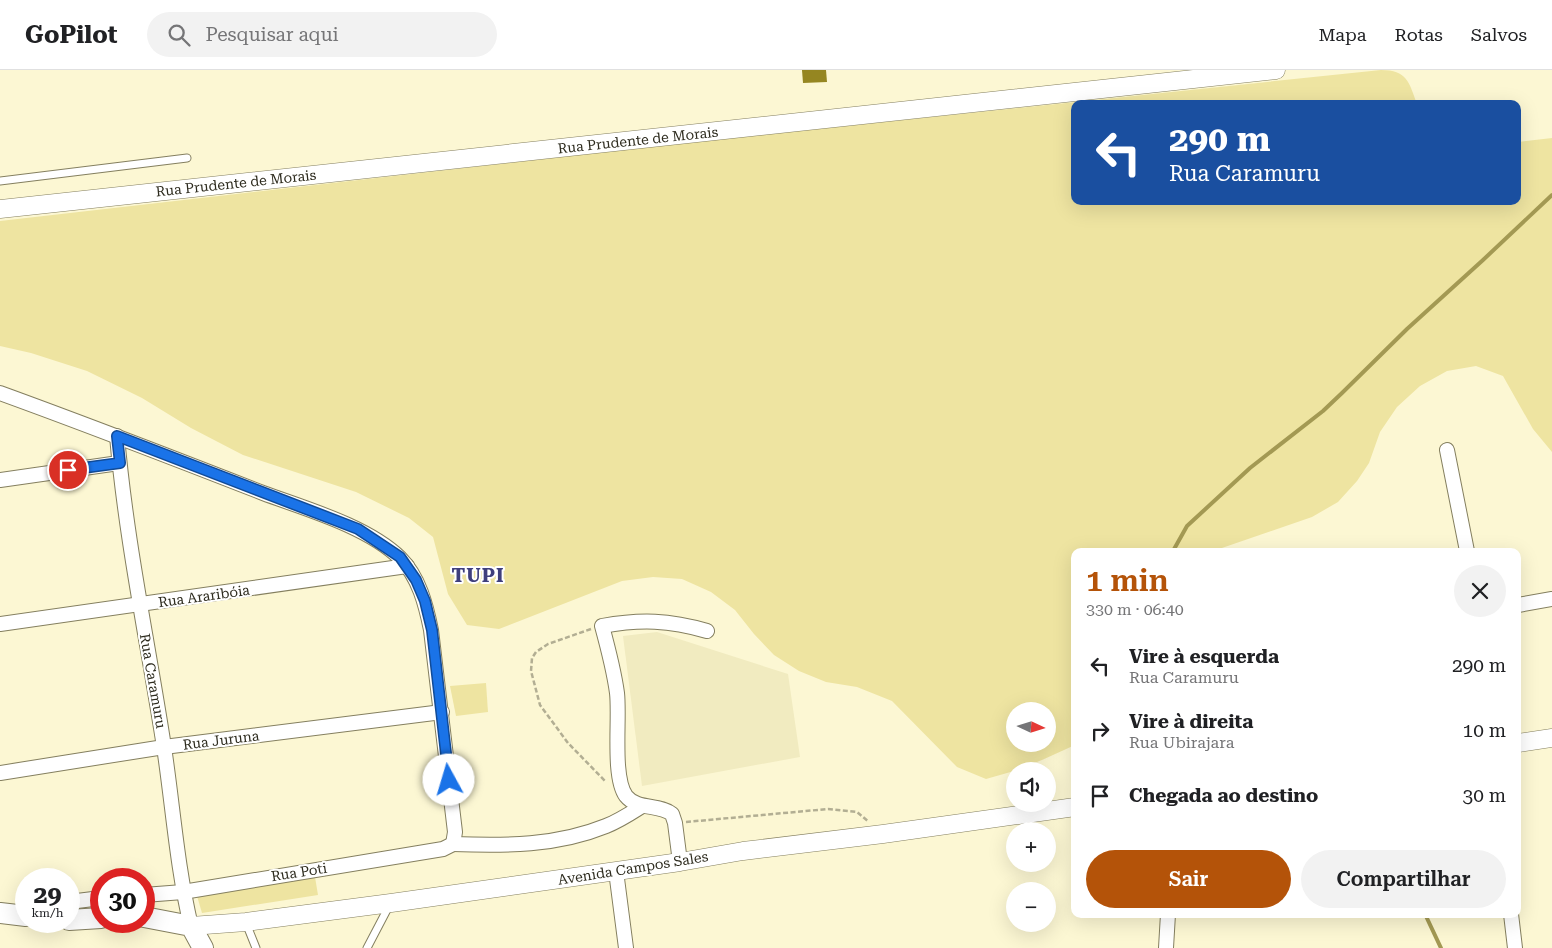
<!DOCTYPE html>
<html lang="pt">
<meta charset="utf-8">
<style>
:root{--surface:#fff;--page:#f2f2f2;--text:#202124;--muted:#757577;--line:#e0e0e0;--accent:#b45309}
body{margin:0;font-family:"Roboto Serif",serif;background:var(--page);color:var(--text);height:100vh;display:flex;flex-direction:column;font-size:19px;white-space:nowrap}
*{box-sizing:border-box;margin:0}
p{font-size:16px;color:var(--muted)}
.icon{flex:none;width:28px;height:28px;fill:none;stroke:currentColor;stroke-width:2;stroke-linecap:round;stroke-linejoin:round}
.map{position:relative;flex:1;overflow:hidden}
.side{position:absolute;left:1071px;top:478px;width:450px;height:370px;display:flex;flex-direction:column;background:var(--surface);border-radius:10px;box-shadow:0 5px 20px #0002}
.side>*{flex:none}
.banner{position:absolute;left:1071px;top:30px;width:450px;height:105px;border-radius:10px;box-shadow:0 5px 20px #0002;background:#1a4fa0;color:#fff;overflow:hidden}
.needle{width:32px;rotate:94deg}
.tools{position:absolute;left:1006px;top:632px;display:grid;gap:10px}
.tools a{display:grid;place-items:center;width:50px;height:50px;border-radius:50%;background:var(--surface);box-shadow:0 5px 20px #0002;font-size:25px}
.speed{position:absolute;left:15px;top:798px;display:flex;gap:10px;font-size:25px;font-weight:700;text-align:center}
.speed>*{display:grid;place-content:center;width:65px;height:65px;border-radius:50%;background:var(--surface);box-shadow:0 5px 20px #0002;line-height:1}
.speed small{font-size:12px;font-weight:400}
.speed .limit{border:8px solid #d22;background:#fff;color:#111}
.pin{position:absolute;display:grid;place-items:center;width:42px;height:42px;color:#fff;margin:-21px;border:2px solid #fff;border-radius:50%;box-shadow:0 1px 5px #0007}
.me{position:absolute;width:55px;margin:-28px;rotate:354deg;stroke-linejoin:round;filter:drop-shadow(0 0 4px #0008)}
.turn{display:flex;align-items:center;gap:18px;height:105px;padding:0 15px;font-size:22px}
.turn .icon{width:65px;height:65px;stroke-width:2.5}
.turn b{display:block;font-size:35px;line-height:42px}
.round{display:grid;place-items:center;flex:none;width:52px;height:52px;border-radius:26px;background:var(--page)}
.headline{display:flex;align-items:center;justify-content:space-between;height:85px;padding:0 15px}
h1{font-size:30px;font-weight:600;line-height:38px;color:var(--accent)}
.cta{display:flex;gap:10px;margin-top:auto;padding:10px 15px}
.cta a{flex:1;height:58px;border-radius:30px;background:var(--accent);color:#fff;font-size:20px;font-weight:600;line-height:58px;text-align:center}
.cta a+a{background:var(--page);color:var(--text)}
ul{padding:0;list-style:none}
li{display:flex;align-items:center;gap:15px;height:65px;padding:0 15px}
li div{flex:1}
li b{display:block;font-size:19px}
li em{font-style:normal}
header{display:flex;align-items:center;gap:30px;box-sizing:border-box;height:70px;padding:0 25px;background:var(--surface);border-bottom:1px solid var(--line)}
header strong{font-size:24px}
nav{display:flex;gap:28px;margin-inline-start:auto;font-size:18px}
.search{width:350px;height:45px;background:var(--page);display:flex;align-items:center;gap:12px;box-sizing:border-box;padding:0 18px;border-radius:28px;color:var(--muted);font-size:19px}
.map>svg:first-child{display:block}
</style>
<header>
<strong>GoPilot</strong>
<div class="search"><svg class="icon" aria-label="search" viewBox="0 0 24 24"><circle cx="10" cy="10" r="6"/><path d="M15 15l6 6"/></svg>Pesquisar aqui</div>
<nav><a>Mapa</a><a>Rotas</a><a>Salvos</a></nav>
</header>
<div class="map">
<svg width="1552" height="878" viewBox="0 0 1552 878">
<rect width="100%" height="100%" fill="#fcf7d3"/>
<polygon fill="#f1ebc0" points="657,562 788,604 800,687 642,716 623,566"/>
<g fill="#eee4a1" fill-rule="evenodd">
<path d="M1381 0C1407 0 1409 12 1417 34H1075V131H1518V72L1552 68V382L1533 359 1503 306 1476 296 1447 301 1420 316 1397 337 1380 362 1369 393 1357 411 1338 432 1312 447 1219 479 1218 481H1075V675L1042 690 1014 701 986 709 957 697 892 631 857 617 826 612 799 601 774 585 754 564 735 540 711 522 682 509 653 507 622 511 499 559 467 555 448 524 433 467 409 448 356 422 243 385 191 358 142 328 87 301 31 283 0 276V151L693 72ZM1015 641H1048V674H1015Z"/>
<polygon points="486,613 488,642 456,646 450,616"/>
<polygon points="315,807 318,825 202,843 197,826"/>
</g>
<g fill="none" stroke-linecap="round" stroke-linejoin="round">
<g stroke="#a39953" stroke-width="4">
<polyline points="1173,481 1187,456 1250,398 1323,341 1342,323 1407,259 1483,190 1552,125"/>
<polyline points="1425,844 1441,878"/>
</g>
</g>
<polygon fill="#958621" points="802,0 826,0 827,12 803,13"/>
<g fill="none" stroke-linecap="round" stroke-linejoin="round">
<defs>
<g id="service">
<polyline points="0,111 187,88"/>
<polyline points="246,853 256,878"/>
<polyline points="367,878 389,836"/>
</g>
<g id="minor">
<path d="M0 323C88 355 176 389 263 423 306 439 367 456 400 488 419 507 426 535 431 560L455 762 453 774"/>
<path d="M117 366C126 470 148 573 164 677 173 737 177 797 191 856"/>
<polyline points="1447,380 1467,481"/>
<polyline points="0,410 119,393"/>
<polyline points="1518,535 1552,529"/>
<polyline points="0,554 407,496"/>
<polyline points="0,703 164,677 442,642"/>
<path d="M453 774C505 776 557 776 606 756 619 751 631 743 642 736"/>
<path d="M680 792 675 753 672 744C659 734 637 740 626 726 612 707 620 648 617 623 614 601 608 578 602 556 641 549 669 550 707 561"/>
<polyline points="616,801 626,878"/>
<polyline points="144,825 183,822 443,779 453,774"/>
<polyline points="69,832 101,828"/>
<polyline points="1511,844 1515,878"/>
<polyline points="1166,878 1168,844"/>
</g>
<g id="tertiary">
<polyline points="0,139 1276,0"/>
<polyline points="1518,673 1552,668"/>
<polyline points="191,856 246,852 391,833 680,792 743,781 883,764 1075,737"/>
</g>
<g id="secondary">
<polyline points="0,843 26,846"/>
<polyline points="144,847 191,856 203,878"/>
<polyline points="69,850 101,848"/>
</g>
</defs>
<use href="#service" stroke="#847f5f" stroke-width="9"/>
<use href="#minor" stroke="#847f5f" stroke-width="16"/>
<use href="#tertiary" stroke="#847f5f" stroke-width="19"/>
<use href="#secondary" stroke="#847f5f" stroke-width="22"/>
<g stroke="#b2ae93" stroke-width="2.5" stroke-dasharray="5 2.5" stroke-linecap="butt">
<polyline points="591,559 548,574 536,582 532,588 531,601 540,635 568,673 606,712"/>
<polyline points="686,752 828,739 857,742 869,752"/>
</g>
<use href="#service" stroke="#fff" stroke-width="7"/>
<use href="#minor" stroke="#fff" stroke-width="14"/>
<use href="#tertiary" stroke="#fff" stroke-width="18"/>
<use href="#secondary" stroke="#fff" stroke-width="20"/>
</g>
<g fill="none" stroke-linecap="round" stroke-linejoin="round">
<defs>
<polyline id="route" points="68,400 120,393 117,366 358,459 400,487 416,510 425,531 432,560 449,710"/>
</defs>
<use href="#route" stroke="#114b97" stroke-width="12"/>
<use href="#route" stroke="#1a73e8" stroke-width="9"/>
</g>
<g text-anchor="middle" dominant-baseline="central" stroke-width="4" stroke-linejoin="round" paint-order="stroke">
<g font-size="14" fill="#2d2b1e" stroke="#fff">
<text transform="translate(638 70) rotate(-6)">Rua Prudente de Morais</text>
<text transform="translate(236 113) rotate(-6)">Rua Prudente de Morais</text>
<text transform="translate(204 526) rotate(-8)">Rua Araribóia</text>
<text transform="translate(153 611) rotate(80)">Rua Caramuru</text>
<text transform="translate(221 670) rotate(-7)">Rua Juruna</text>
<text transform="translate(633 798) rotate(-9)">Avenida Campos Sales</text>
<text transform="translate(299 802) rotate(-9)">Rua Poti</text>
</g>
<g font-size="19" font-weight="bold" letter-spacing="1" fill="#3f3f7c" stroke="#fff">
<text x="478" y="505">TUPI</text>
</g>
</g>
</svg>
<div class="tools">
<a><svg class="needle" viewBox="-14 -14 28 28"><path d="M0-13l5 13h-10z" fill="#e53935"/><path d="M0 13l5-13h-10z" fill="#757577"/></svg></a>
<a><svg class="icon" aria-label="sound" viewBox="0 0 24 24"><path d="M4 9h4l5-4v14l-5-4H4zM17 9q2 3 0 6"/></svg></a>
<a>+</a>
<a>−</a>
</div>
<div class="speed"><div>29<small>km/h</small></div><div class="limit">30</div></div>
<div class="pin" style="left:68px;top:400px;background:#d93025"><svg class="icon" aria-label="arrive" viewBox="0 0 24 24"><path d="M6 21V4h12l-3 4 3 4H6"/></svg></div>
<svg class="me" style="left:449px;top:710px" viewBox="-20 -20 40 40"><circle r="19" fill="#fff"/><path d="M0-13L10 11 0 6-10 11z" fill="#1a73e8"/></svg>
<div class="banner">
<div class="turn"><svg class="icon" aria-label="left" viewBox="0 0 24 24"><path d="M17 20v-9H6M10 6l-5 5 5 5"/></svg><div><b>290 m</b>Rua Caramuru</div></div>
</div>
<section class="side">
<div class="headline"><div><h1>1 min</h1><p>330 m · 06:40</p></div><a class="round"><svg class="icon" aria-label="close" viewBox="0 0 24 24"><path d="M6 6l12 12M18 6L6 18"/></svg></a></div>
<ul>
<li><svg class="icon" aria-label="left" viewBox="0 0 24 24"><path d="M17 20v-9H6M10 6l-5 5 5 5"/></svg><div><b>Vire à esquerda</b><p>Rua Caramuru</p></div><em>290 m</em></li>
<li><svg class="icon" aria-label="right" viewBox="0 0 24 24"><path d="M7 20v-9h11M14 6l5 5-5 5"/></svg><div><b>Vire à direita</b><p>Rua Ubirajara</p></div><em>10 m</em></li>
<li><svg class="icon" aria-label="arrive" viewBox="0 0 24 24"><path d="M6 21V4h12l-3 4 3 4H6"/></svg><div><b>Chegada ao destino</b></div><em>30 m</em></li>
</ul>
<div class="cta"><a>Sair</a><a>Compartilhar</a></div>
</section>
</div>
